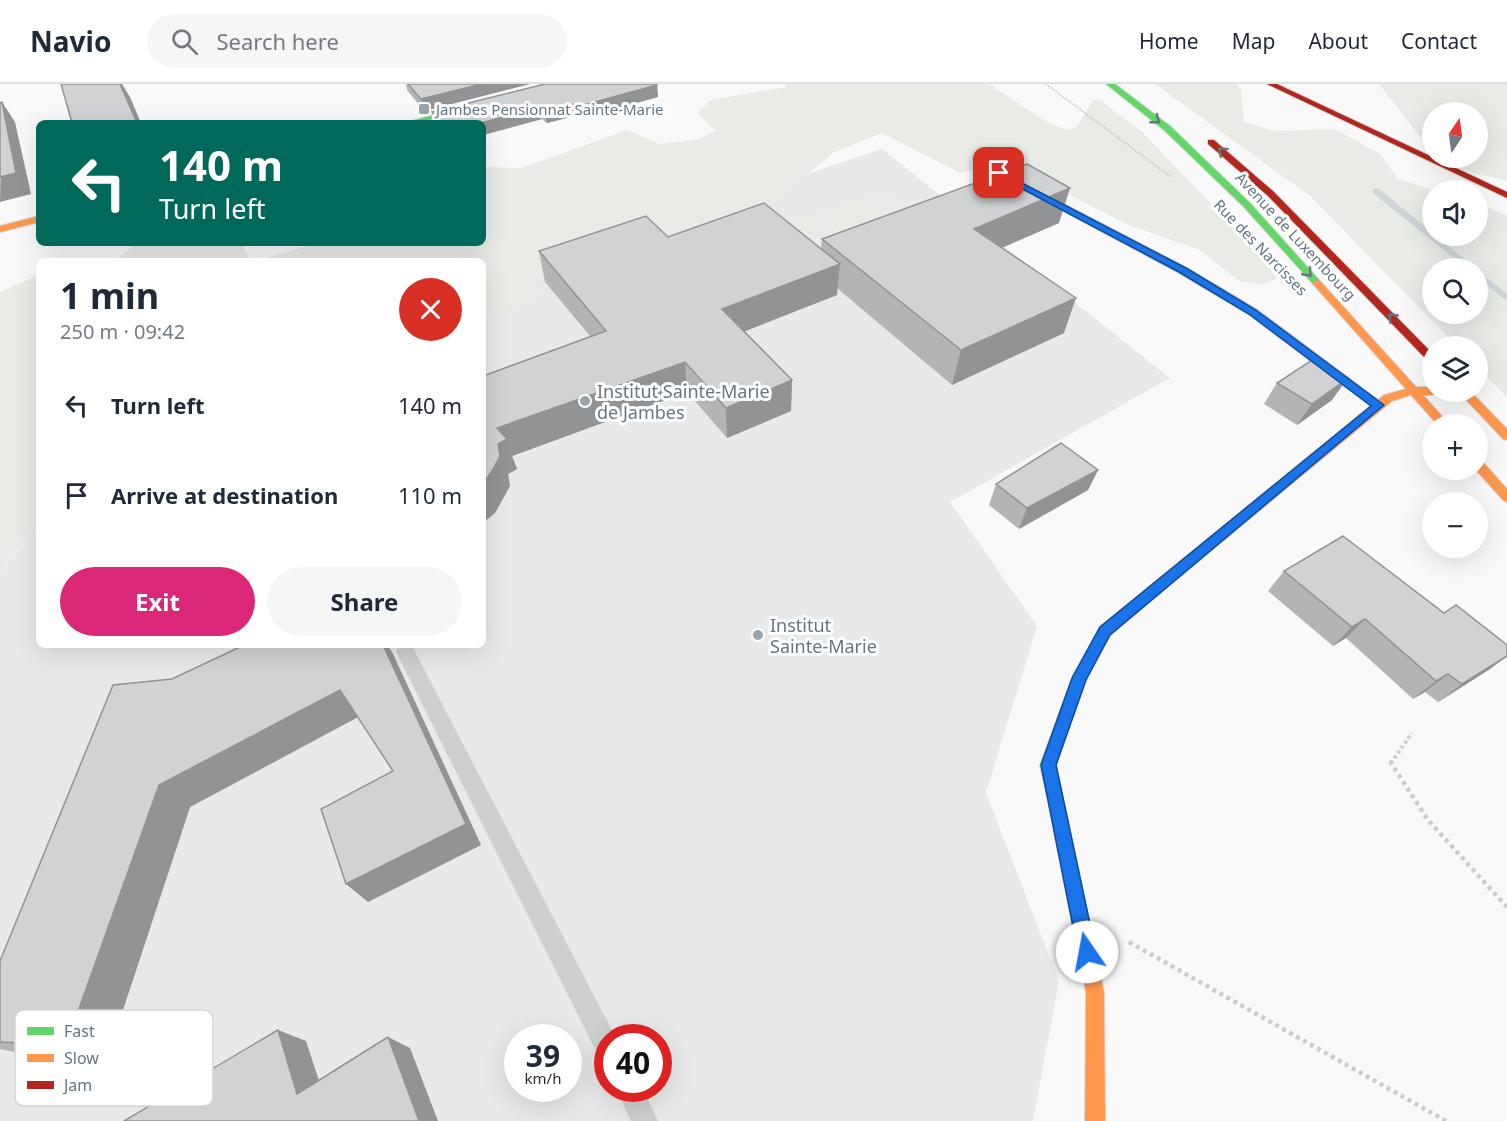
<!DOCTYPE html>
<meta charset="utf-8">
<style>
:root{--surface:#fff;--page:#f6f6f7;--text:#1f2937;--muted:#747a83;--line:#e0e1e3;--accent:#db2777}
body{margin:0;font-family:"Noto Sans",sans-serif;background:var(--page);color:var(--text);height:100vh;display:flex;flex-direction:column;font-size:22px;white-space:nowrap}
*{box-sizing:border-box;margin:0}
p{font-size:20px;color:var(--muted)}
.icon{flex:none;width:33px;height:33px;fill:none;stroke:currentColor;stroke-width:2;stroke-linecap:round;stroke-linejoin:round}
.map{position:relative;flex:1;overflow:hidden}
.panel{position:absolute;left:36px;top:174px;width:450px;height:390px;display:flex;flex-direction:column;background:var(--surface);border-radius:9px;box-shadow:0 6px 24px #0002}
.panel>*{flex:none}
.hud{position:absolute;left:36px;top:36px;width:450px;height:126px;border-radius:9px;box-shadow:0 6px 24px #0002;background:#00695c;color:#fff;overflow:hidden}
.needle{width:39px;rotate:13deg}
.controls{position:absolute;left:1422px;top:18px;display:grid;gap:12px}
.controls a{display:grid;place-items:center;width:66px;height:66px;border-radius:50%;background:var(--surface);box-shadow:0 6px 24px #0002;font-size:30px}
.speed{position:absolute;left:504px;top:940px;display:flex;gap:12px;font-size:30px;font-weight:700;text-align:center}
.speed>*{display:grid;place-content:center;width:78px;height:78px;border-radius:50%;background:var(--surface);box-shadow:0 6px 24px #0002;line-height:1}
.speed small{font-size:15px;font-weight:400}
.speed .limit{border:9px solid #d22;background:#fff;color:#111}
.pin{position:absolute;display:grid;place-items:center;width:51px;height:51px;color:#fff;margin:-26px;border-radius:12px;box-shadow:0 3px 9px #0006}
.me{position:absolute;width:66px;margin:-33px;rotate:348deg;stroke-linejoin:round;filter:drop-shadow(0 0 4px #0008)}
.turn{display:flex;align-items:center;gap:21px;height:126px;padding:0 24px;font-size:27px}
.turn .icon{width:78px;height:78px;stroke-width:2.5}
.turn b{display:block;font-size:42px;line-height:51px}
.round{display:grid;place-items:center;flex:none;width:63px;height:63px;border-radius:32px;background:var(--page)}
.overview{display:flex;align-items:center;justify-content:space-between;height:102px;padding:0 24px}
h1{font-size:36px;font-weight:700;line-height:45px}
.primary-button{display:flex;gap:12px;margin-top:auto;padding:12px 24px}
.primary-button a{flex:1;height:69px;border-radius:36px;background:var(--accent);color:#fff;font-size:24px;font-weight:700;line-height:69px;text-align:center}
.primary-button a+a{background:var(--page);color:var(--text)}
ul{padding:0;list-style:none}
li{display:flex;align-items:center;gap:18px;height:90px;padding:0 24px}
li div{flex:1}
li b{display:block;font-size:22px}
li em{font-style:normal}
header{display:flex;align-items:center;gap:36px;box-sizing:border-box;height:84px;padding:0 30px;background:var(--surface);border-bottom:2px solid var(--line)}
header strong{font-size:28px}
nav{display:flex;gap:33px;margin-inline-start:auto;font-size:21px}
.search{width:420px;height:54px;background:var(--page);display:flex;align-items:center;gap:15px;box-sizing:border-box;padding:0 21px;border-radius:33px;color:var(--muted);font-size:22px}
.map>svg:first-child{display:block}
</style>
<header>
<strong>Navio</strong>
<div class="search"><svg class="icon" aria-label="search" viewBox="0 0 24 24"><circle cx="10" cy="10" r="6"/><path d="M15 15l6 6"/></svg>Search here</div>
<nav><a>Home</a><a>Map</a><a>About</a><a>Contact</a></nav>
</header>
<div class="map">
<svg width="1507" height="1037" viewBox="0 0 1507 1037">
<rect width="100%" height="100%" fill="#f9f9f9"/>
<path fill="#e8e9e9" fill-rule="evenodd" d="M882 65 1170 294 950 418 1037 542 986 709 1059 897 1033 1037H0V489L39 441V561H483V198ZM518 954H568V1005H518ZM608 954H658V1005H608Z"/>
<g fill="#e8ebe6" fill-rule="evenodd">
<polygon points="785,0 989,0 1050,40 1068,46 1077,43 1093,16 1100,16 1142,48 1281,193 1262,201 1239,197 1200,166 1126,140 1004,77 960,89 882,49 833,69 774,118 585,175 537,195 545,214 483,237 483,177 256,177 317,159 483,159 483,83 522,84 627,46 659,60 697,56 715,47 698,29 711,16 786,3"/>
<path d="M1155 0H1237L1241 6 1244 38 1275 47 1335 45 1380 70 1398 95 1434 106 1432 152H1478V120L1507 131V313L1478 283V262H1457L1310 112ZM1432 184H1478V230H1432Z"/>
<polygon points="1379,0 1507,0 1507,97 1444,82 1437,74 1478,74 1478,28 1432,28 1432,68"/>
<polygon points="885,106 922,133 824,168 788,138"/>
<polygon points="136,159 241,159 251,177 115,177"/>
<polygon points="39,191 39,440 0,488 0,208"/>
</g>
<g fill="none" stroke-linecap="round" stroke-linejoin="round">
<g fill="#ced6d9" fill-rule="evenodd">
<polygon points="1373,105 1379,105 1475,184 1466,184 1373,109"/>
<polygon points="1478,187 1507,210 1507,217 1478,194"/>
</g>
<defs>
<g id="fast">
<polygon points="552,0 565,0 417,39 404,39"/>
<polygon points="1106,0 1115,0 1170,42 1250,119 1320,197 1320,201 1314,201 1244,123 1164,46"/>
<polygon points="1209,456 1215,461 1214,464 1110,551 1086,595 1056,681 1070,747 1068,753 1062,755 1056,753 1040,681 1074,590 1100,543 1204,458"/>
</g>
<g id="slow">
<polygon points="39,132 39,138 0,148 0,142"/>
<polygon points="1317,196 1320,197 1416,303 1432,303 1432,308 1437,308 1432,311 1423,311 1449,340 1437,340 1411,311 1392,317 1214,464 1204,464 1203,461 1204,458 1384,311 1406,305 1314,201 1312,199"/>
<polygon points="1459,308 1471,308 1507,345 1507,356 1503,355"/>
<polygon points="1478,376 1482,377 1507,405 1507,418 1503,416 1476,386"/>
<polygon points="1062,739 1068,741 1070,747 1104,908 1105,1037 1085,1037 1086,908 1054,747 1056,741"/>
</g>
<g id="jam">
<polygon points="1267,0 1277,0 1507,108 1507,114"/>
<polygon points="1208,56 1214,56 1274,108 1432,269 1432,278 1428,277 1268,112 1208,60"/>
</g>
</defs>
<use href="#fast" stroke="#d5d6d7" stroke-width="2"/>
<use href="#slow" stroke="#d5d6d7" stroke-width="2"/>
<use href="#jam" stroke="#d5d6d7" stroke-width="2"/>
<polyline stroke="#cbcccd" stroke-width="2" stroke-dasharray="1.5 1.5" stroke-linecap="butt" points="1046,0 1171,93"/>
<polyline stroke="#cbcccd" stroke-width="4" stroke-dasharray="3 3" stroke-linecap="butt" points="1391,679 1412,649"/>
<g stroke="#cbcccd" stroke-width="4.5" stroke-dasharray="4 4" stroke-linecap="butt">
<polyline points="1392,677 1391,679 1428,736 1507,823"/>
<polyline points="1129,858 1446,1037"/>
</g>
<g fill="#cecfd0" fill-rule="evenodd">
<polygon points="995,87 1003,87 1187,183 1258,225 1386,321 1384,325 1374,325 1248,231 1177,189 995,91"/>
<polygon points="408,561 412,562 616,954 608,954 608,976 599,973 396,568 398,562"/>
<polygon points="616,1005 643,1005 658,1037 631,1037"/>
</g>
<use href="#fast" fill="#63d668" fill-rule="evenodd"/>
<use href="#slow" fill="#ff974d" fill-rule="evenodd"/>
<use href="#jam" fill="#b3261e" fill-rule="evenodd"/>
</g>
<g fill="#b3b5b5">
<polygon points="406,0 530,0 424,27 407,6"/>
<polygon points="657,0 658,13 586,33 582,30 547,39 542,35 483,51 483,39 435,39 432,28"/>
<polygon points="1059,139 1002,164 1064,249 952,301 837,204 837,211 744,247 792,296 791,327 727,354 687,308 512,372 517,385 508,390 510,402 495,429 483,292 590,252 545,198 539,167 668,153 821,165 822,155"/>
<polygon points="1277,299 1332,316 1297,341 1264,320"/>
<polygon points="1098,386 1088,406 1019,445 989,421 996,400"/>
<polygon points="1284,487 1444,529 1507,561 1507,572 1490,585 1438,618 1425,608 1413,615 1346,554 1333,562 1268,507"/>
<polygon points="244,561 387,561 392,568 481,761 368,818 393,687 358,633 190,723 108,971 15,968 0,965 0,877 172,595"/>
</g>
<g fill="#929394">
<polygon points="120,0 122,0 130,13 141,39 137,39"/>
<polygon points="482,0 530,0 424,27 421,15"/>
<polygon points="652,0 657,0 658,13 586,33 584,21"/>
<polygon points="2,18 15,38 31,110 0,118"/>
<polygon points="580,19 582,30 547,39 544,28"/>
<polygon points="540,23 542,35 483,51 483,39 481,39"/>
<polygon points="1070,104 1059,139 966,179 974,145"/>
<polygon points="840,180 837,211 723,256 722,225"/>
<polygon points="1076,214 1064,249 952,301 961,266"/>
<polygon points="685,278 687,308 512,372 517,385 508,390 510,402 495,429 483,439 483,400 497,344"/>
<polygon points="1348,294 1332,316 1297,341 1312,320"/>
<polygon points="792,296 791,327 727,354 726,324"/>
<polygon points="1098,386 1088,406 1019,445 1027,424"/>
<polygon points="1365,535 1346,554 1333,562 1352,543"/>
<polygon points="383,561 387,561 392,568 481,761 368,818 346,800 466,740"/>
<polygon points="1507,572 1490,585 1438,618 1462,600"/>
<polygon points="1448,590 1425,608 1413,615 1436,597"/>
<polygon points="340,606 360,632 190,723 108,971 66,961 159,701"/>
<polygon points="278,946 306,957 326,1018 297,1010"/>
<polygon points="388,953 410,964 438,1037 419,1037"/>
</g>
<g fill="#d0d2d3" stroke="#929394" stroke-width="1.5">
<polygon points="61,0 120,0 137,39 72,39"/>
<polygon points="408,0 482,0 421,15"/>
<polygon points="545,0 656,0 657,1 584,21 580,19 544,28 540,23 481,39 441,39 432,28"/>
<polygon points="2,18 16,89 0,93 0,19"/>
<polygon points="1027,80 1070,104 974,145 1076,214 961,266 822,155"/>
<polygon points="764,119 840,180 722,225 792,296 726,324 685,278 497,344 507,355 498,360 500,372 492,387 483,400 483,292 606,247 539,167 646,132 668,153"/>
<polygon points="1312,276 1348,294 1312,320 1277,299"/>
<polygon points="1061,359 1098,386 1027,424 996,400"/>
<polygon points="1343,452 1444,529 1456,521 1507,561 1507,572 1462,600 1448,590 1436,597 1365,535 1352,543 1284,487"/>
<polygon points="244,561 383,561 466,740 346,800 321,725 393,687 340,606 159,701 66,961 0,958 0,877 113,601 172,595"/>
<polygon points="278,946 297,1010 388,953 419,1037 124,1037"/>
</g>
<defs><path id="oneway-chevron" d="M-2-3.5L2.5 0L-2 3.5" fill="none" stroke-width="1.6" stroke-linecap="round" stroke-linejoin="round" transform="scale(1.5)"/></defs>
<g stroke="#657683">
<use href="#oneway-chevron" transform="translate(1156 36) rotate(38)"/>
<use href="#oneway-chevron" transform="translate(1222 67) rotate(-139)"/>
<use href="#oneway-chevron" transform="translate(1308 189) rotate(48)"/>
<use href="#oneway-chevron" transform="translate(1392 233) rotate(-134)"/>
</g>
<polygon fill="#1a73e8" stroke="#114b97" stroke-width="1.5" points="999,87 1186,184 1256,226 1384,321 1110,551 1086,596 1056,681 1096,868 1093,875 1087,877 1081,875 1078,868 1041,681 1072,594 1100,543 1371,322 1249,230 1179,188 996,91"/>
<g fill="#99a4ac" stroke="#fff" stroke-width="2">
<rect x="418" y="19" width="12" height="12" rx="3"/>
<circle cx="585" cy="317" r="6"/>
<circle cx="758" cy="551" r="6"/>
</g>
<g text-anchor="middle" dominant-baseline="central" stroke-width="6" stroke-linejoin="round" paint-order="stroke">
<g font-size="15" fill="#657683" stroke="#fff" text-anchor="start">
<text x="436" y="25">Jambes Pensionnat Sainte-Marie</text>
</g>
<g font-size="15" fill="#657683" stroke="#fff">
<text transform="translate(1296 152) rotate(47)">Avenue de Luxembourg</text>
<text transform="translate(1261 163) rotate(46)">Rue des Narcisses</text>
</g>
<g font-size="18" fill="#657683" stroke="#fff" text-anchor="start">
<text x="597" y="307">Institut Sainte-Marie<tspan x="597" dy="21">de Jambes</tspan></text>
<text x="770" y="541">Institut<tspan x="770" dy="21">Sainte-Marie</tspan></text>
</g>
</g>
<rect x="15" y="926" width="198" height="96" rx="9" fill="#fff" stroke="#d1d6da" stroke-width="1.5"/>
<rect x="27" y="943" width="27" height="8" fill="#63d668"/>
<rect x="27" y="970" width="27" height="8" fill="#ff974d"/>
<rect x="27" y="997" width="27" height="8" fill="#b3261e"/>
<g font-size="16" fill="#657683">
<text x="64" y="953">Fast</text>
<text x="64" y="980">Slow</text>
<text x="64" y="1007">Jam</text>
</g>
</svg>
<div class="controls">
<a><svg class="needle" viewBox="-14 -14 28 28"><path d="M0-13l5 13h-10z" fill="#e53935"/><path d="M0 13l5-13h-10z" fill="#747a83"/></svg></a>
<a><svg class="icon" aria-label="sound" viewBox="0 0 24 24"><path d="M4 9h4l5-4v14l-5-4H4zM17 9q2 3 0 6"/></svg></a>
<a><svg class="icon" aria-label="search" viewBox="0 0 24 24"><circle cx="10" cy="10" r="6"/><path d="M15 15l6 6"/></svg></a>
<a><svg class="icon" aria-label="layers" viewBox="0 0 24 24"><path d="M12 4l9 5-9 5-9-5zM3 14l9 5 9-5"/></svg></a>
<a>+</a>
<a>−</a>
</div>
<div class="speed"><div>39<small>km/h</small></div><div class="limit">40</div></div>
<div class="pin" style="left:999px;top:89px;background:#d93025"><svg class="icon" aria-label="arrive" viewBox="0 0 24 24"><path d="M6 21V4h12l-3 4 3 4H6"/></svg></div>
<svg class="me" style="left:1087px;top:868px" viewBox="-20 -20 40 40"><circle r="19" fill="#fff"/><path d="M0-13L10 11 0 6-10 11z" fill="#1a73e8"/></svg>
<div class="hud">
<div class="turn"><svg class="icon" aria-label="left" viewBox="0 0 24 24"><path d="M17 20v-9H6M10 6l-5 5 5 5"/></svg><div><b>140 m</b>Turn left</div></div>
</div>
<section class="panel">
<div class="overview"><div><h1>1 min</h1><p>250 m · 09:42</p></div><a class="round" style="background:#d93025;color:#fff"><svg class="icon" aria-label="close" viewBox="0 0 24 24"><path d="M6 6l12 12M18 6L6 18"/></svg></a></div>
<ul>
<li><svg class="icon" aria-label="left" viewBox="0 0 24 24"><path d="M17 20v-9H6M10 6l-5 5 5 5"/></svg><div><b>Turn left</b></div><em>140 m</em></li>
<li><svg class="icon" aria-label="arrive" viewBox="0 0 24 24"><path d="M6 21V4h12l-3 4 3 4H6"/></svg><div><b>Arrive at destination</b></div><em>110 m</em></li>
</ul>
<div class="primary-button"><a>Exit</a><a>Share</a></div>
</section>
</div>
